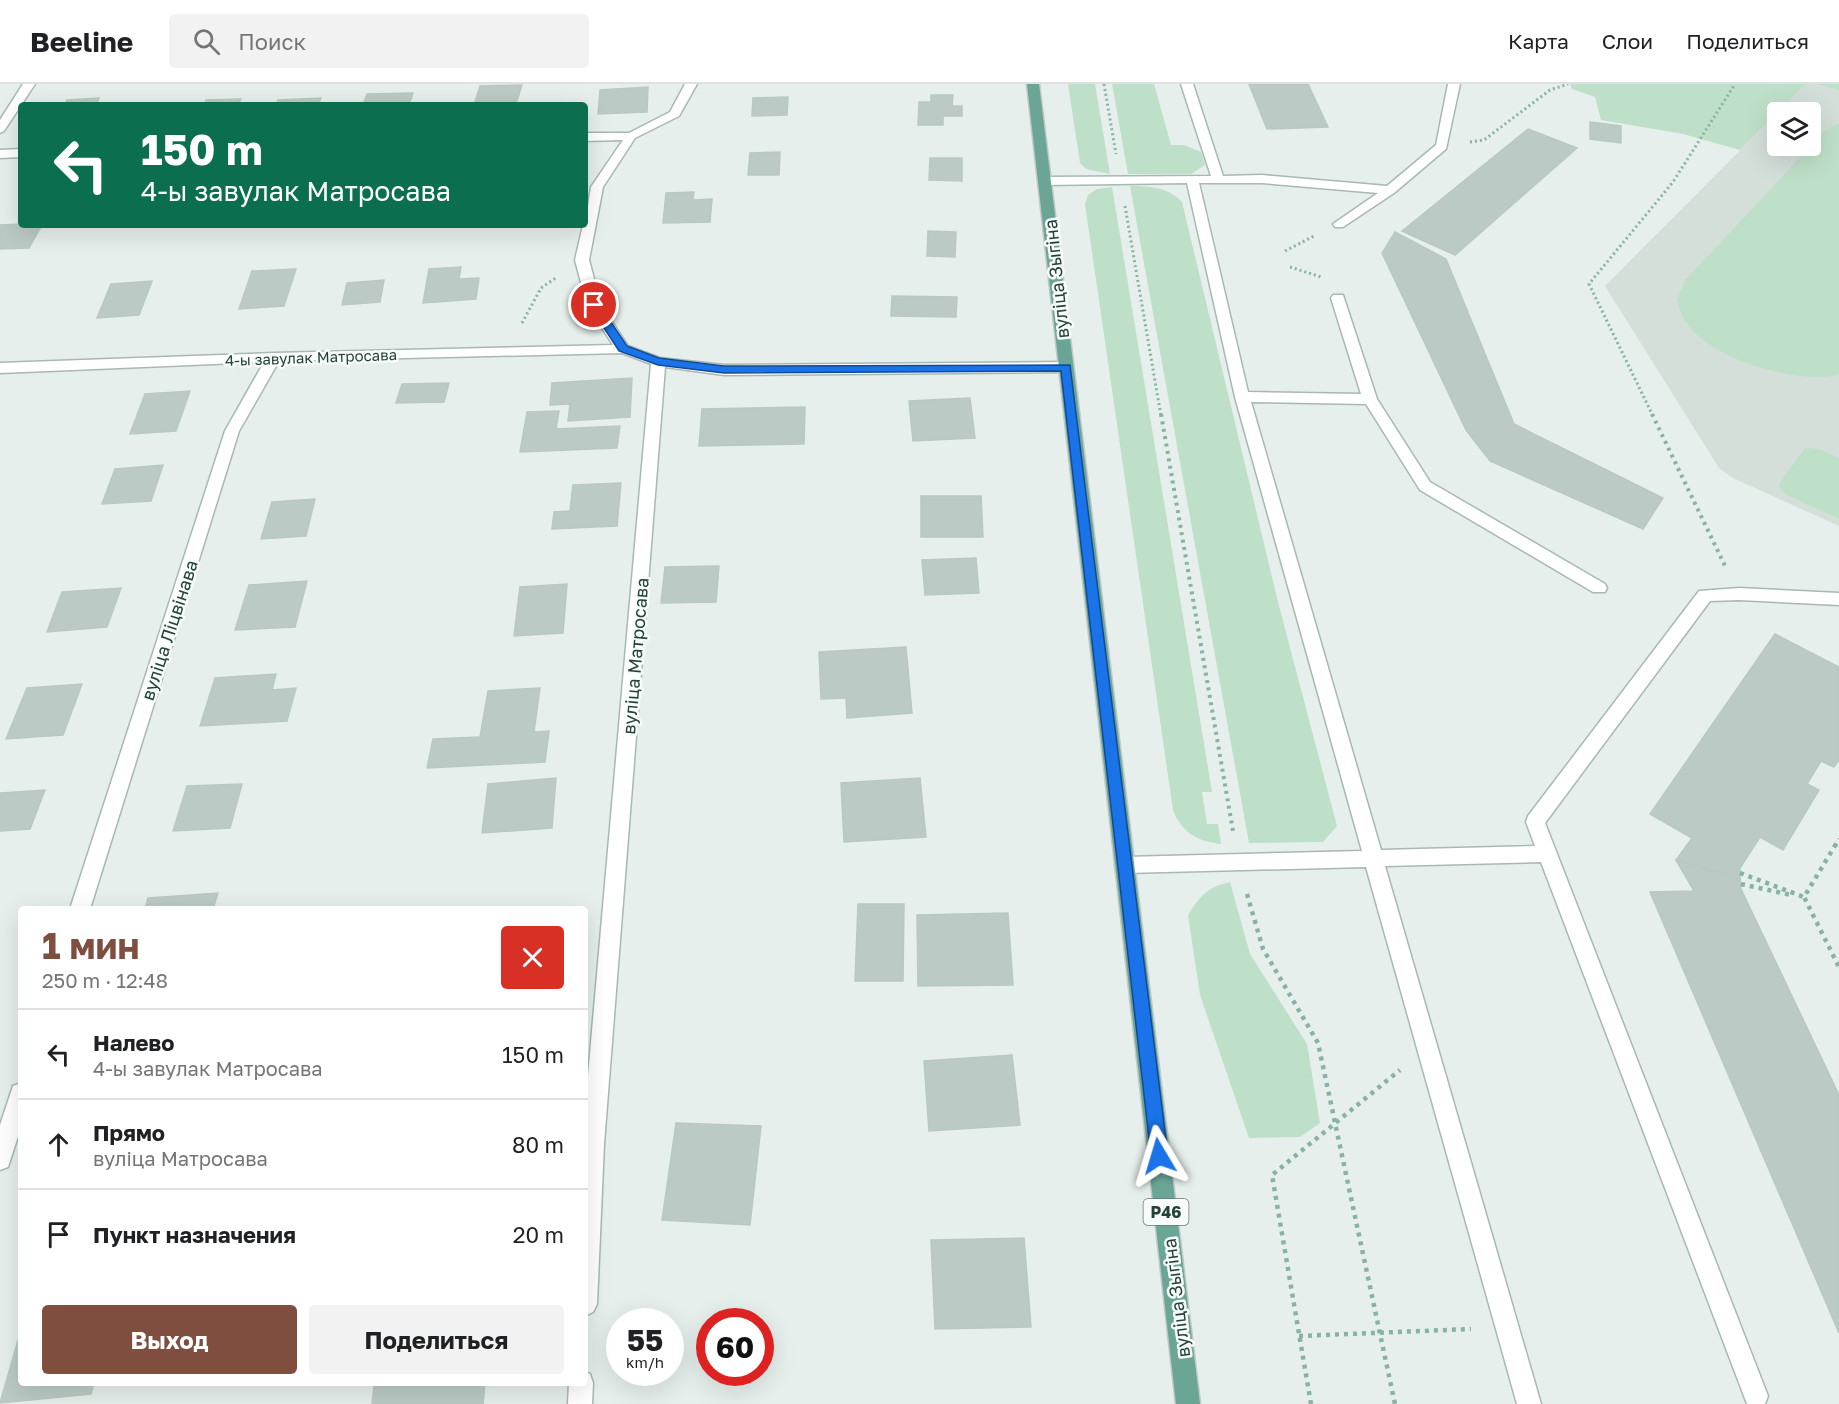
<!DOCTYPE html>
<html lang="ru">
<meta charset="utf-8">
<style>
:root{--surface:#fff;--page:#f2f2f2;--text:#202124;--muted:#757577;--line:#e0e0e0;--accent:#7f4e3f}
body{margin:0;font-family:"Golos Text",sans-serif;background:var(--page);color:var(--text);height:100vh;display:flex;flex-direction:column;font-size:22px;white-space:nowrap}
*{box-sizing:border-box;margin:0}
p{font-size:20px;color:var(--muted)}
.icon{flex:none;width:33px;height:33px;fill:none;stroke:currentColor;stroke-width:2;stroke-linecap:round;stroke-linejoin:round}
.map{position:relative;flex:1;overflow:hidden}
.sheet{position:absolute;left:18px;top:822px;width:570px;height:480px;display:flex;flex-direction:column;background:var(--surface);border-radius:6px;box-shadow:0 6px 24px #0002}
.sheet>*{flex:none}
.hud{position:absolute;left:18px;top:18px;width:570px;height:126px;border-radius:6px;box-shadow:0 6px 24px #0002;background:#0b6e4f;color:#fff;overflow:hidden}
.controls{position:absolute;left:1767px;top:18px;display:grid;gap:12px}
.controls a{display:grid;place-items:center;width:54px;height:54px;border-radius:6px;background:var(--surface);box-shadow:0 6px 24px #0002;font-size:30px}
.speed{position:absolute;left:606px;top:1224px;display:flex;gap:12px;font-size:30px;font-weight:700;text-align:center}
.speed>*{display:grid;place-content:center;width:78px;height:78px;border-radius:50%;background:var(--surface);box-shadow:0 6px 24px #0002;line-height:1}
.speed small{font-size:15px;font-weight:400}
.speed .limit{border:9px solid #d22;background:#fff;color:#111}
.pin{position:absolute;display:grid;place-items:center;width:51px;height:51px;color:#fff;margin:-26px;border:3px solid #fff;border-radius:50%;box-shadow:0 2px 6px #0007}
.me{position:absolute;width:66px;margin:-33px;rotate:353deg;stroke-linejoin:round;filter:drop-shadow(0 0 4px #0008)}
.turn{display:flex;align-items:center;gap:21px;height:126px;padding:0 24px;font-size:27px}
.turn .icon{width:78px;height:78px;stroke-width:2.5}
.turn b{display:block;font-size:42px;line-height:51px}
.round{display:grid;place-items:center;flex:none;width:63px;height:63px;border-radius:6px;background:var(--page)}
.head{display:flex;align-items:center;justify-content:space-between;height:102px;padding:0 24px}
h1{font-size:36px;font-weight:700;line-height:45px;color:var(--accent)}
.action{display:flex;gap:12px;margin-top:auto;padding:12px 24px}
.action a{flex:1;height:69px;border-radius:6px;background:var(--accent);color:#fff;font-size:24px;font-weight:700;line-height:69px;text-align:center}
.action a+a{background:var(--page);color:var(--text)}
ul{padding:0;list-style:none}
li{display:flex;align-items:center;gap:18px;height:90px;padding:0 24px;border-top:2px solid var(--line)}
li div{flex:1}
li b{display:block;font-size:22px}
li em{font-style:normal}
header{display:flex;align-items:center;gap:36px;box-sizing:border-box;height:84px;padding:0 30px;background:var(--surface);border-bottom:2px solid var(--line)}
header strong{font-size:28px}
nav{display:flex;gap:33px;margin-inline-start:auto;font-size:21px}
.search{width:420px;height:54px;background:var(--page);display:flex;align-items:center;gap:15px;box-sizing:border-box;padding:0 21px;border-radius:6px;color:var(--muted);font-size:22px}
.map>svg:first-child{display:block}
</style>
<header>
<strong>Beeline</strong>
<div class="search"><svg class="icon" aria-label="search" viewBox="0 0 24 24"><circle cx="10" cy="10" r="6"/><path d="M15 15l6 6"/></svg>Поиск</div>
<nav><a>Карта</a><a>Слои</a><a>Поделиться</a></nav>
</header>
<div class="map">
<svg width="1839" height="1320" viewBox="0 0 1839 1320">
<rect width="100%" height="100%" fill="#e6efeb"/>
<path fill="#d4dfda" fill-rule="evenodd" d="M1815 0 1839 6V442L1733 394 1719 384 1605 202 1805 1ZM1778 28H1810V62H1778Z"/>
<g fill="#bfe0c8">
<polygon points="1068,0 1095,0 1110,90 1086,85 1080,79"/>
<polygon points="1112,0 1154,0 1171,61 1184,61 1201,68 1205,81 1191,90 1128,90"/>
<polygon points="1570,0 1839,0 1839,6 1815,0 1805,1 1740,66 1683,50 1601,36 1595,13 1572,5"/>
<path d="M1839 39V291C1796 300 1710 276 1685 237 1681 231 1679 222 1677 215L1686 195 1826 46Z"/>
<path d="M1130 102C1150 102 1168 103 1182 118L1278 518 1337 742 1323 758 1249 759Z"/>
<path d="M1112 103 1212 708H1202L1207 740H1218L1221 760C1197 757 1182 749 1173 726L1085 120 1088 111 1097 105Z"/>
<polygon points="1810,364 1819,365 1839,374 1839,435 1787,411 1780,405 1779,400 1804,365"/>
<path d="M1230 798 1250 870 1307 960 1320 1039 1300 1053 1249 1054 1200 911 1188 831C1201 811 1206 804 1230 798Z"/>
</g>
<g fill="#bbcac4" stroke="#b8c9c2" stroke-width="1.5">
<polygon points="1249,0 1308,0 1328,43 1267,45"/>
<polygon points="522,1 516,20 474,21 480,2"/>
<polygon points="648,3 647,28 598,30 600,6"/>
<polygon points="413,9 409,21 363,21 367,10"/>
<polygon points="931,11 953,11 952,22 962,22 962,32 943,32 943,41 918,41 919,18 931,18"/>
<polygon points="788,13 787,31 752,32 753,14"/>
<polygon points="99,14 96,21 65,21 67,16"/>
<polygon points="321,14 318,21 276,21 278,16"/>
<polygon points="241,15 238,21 204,21 206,16"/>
<polygon points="1590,38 1621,42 1621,59 1590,55"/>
<polygon points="1528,45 1577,64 1455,171 1402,147"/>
<polygon points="780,68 779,91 748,91 750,69"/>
<polygon points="930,74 962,74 962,97 929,96"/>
<polygon points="694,108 693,116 712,115 710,138 663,139 666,109"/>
<polygon points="21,140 42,141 29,164 0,165 0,141"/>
<polygon points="928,147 956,148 955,173 927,172"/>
<polygon points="1395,148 1446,175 1514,340 1663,414 1643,445 1490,377 1466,346 1382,169"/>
<polygon points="461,183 459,195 479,194 476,215 423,219 429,185"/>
<polygon points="296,185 284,222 239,225 252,187"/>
<polygon points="384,196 380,218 342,221 347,199"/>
<polygon points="152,197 139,231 97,234 111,200"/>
<polygon points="892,212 957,213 956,233 891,232"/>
<polygon points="632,294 630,333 568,337 570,320 550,321 552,299"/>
<polygon points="449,299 444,318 396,319 402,300"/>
<polygon points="190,307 176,347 130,350 145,310"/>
<polygon points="970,314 975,354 913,357 909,317"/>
<polygon points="805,323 804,360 699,362 702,325"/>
<polygon points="559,327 556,345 620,342 617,364 520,368 527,328"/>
<polygon points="163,381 151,417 102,420 115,385"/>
<polygon points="621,399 617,442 552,445 554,428 570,427 573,401"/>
<polygon points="921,412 981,412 983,453 921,453"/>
<polygon points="315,415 306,452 261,455 272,418"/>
<polygon points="976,474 979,509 925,511 922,476"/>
<polygon points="719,482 716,518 661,519 665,483"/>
<polygon points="307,497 295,543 235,546 249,501"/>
<polygon points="567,500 563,549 514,552 520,503"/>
<polygon points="121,504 107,543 47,548 62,508"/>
<polygon points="1775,550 1839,583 1839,676 1834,683 1821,677 1807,700 1819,706 1783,766 1760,753 1740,784 1740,795 1676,776 1692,754 1650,730"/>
<polygon points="906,563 912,629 847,634 846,614 821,615 819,568"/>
<polygon points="276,590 272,606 296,604 287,637 200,642 215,594"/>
<polygon points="82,600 63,651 6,655 27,604"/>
<polygon points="540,604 534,648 549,647 545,678 427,684 433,655 480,653 488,607"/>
<polygon points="556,694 552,744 482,749 488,700"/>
<polygon points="920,694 926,753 844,758 841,699"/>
<polygon points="242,700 230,744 173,747 187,702"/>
<polygon points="45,706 30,745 0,747 0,709"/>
<polygon points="1676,776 1740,795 1741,805 1839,1011 1839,1249 1650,808 1694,807"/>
<polygon points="218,809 213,825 145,825 148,814"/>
<polygon points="858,820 904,820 903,897 855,897"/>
<polygon points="1008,829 1013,901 918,902 917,831"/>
<polygon points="1012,971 1020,1041 929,1047 924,977"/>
<polygon points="676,1039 761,1042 750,1141 662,1136"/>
<polygon points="1024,1154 1031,1243 935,1245 931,1156"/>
<polygon points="21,1246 21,1299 94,1299 91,1310 0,1319"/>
<polygon points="400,1299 485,1299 483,1320 372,1320 374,1302"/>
</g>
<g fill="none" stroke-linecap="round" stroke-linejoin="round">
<defs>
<polygon id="service" points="1181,0 1193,0 1223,92 1262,91 1387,102 1436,61 1448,0 1460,0 1446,65 1394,109 1343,143 1335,143 1333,140 1378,109 1262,99 1199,99 1248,308 1361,310 1331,214 1333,211 1343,211 1377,315 1430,398 1605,500 1607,504 1605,508 1593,508 1420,406 1366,320 1251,318 1381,766 1535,762 1526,738 1528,732 1699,507 1739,504 1839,509 1839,521 1739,516 1710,517 1545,739 1768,1312 1765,1320 1747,1320 1744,1312 1541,778 1385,782 1541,1320 1517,1320 1366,783 1125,789 1118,787 1115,781 1118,775 1125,773 1362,767 1235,313 1187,99 1045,101 1039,97 1045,93 1211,92"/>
<g id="minor">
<polygon points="23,0 35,0 4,47 0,49 0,36"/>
<polygon points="685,0 697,0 679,32 635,54 603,103 589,176 601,221 628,262 660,274 724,281 1066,278 1073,283 1066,288 724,291 665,283 604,1060 597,1220 593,1228 585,1232 585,1026 651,280 622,269 279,277 239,347 90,825 70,825 225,347 264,278 0,289 0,279 274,269 613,261 587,221 575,176 583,141 585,141 591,103 623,56 585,57 585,49 629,49 670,28"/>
<polygon points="21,65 21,73 0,74 0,66"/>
<polygon points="21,999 21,1043 8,1083 0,1086 0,1041 13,1002"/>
<polygon points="585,1288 590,1290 593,1299 592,1320 568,1320 569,1299 585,1299"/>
</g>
<polygon id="primary" points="1027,0 1039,0 1200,1320 1176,1320"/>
</defs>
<use href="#service" stroke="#a8b8b2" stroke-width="3"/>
<use href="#minor" stroke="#a8b8b2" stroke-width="3"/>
<use href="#primary" stroke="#c2cac8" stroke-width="3"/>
<g stroke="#86b3a5" stroke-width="3" stroke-dasharray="2 3" stroke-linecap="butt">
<polyline points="1104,0 1116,70"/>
<polyline points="1470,58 1484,56 1550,6 1568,0"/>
<polyline points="1125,122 1161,332"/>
<polyline points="1285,167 1314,152"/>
<polyline points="1290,183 1321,193"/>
<polyline points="522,239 541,204 557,193"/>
<polyline points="1653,332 1589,200 1673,98 1735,0"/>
</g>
<g stroke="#86b3a5" stroke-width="4" stroke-dasharray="3 4.5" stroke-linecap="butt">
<polyline points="1161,330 1233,747"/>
<polyline points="1652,330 1725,482"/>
<polyline points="1835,762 1839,755"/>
</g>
<g stroke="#86b3a5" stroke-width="4.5" stroke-dasharray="4 5" stroke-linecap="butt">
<polyline points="1836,760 1804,813 1839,883"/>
<polyline points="1740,789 1804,813"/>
<polyline points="1741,800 1791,811"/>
<polyline points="1247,810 1263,865 1318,959 1395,1320"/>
<polyline points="1299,1252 1471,1245"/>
<polyline points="1311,1320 1272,1091 1400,986"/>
</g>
<use href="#service" fill="#fff" fill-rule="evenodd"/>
<use href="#minor" fill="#fff" fill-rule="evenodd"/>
<use href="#primary" fill="#6aa596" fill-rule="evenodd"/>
</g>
<polygon fill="#1a73e8" stroke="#114b97" stroke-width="1.5" points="594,218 598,219 627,262 659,274 724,282 1070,281 1168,1072 1165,1078 1159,1080 1153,1078 1151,1072 1061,287 724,289 658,281 619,267 589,221"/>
<g text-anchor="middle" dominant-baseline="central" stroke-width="5" stroke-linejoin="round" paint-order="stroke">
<g font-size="15" fill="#24423a" stroke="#f7fbf9">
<text transform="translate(311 273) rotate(-2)">4-ы завулак Матросава</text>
</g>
<rect fill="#f7fbf9" stroke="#637a73" stroke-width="1.5" x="1143.5" y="1115" width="45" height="26" rx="4.5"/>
<g font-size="16" font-weight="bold" fill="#24423a">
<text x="1166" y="1128">Р46</text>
</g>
<g font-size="18" fill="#24423a" stroke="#f7fbf9">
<text transform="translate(1056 195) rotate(-96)">вуліца Зыгіна</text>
<text transform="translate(169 546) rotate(-72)">вуліца Ліцвінава</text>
<text transform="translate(635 572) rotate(-85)">вуліца Матросава</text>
<text transform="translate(1176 1214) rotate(-97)">вуліца Зыгіна</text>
</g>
</g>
</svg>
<div class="controls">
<a><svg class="icon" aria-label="layers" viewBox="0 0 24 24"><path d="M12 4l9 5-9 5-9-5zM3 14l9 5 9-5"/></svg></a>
</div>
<div class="speed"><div>55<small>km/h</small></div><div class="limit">60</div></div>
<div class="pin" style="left:594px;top:221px;background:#d93025"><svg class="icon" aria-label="arrive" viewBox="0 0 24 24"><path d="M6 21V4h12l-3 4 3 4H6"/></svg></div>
<svg class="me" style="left:1159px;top:1072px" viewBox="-20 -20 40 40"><path d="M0-17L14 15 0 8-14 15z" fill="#1a73e8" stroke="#fff" stroke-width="4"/></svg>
<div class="hud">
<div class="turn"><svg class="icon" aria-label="left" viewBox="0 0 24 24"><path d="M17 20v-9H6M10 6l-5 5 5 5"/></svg><div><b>150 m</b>4-ы завулак Матросава</div></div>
</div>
<section class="sheet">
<div class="head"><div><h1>1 мин</h1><p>250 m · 12:48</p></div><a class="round" style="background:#d93025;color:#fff"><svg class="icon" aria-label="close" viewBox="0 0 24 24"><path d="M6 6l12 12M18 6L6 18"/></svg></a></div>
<ul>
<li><svg class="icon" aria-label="left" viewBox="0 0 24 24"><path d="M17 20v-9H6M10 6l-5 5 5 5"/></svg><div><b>Налево</b><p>4-ы завулак Матросава</p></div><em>150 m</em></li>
<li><svg class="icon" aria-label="ahead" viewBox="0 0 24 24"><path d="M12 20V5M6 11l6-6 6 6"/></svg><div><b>Прямо</b><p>вуліца Матросава</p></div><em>80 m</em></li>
<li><svg class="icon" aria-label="arrive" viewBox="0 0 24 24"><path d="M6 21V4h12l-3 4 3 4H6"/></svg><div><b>Пункт назначения</b></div><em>20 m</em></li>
</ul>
<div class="action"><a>Выход</a><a>Поделиться</a></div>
</section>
</div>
